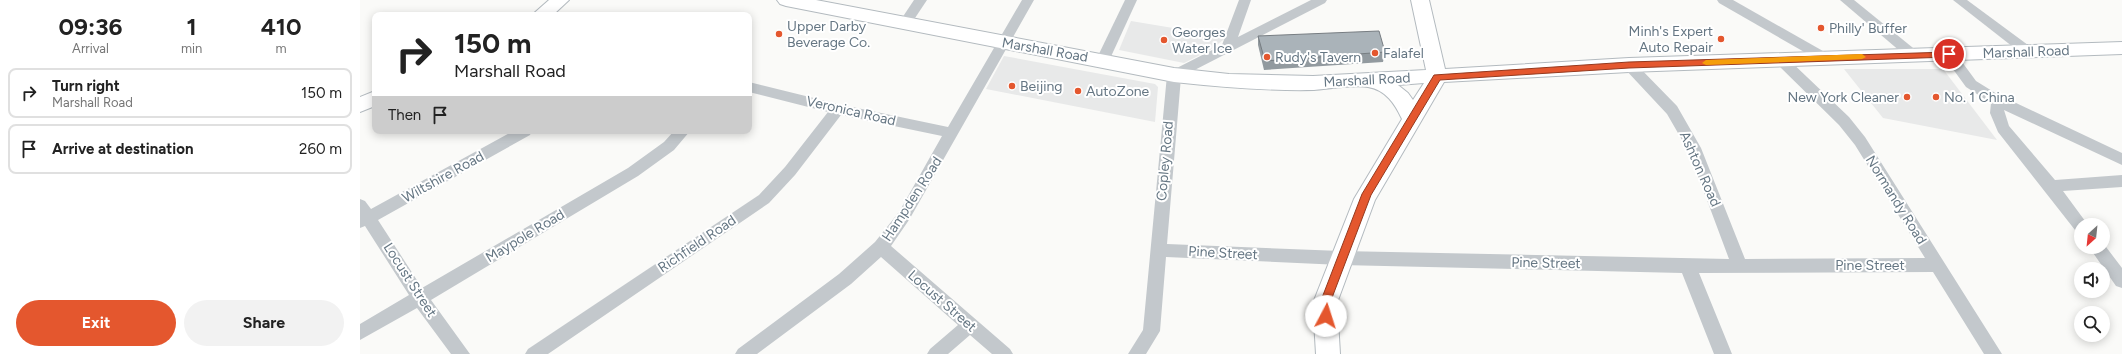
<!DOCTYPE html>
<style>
:root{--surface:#fff;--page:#f2f2f2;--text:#222;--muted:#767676;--line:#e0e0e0;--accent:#e4572e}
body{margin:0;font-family:Figtree,sans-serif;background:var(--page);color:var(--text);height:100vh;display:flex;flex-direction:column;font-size:15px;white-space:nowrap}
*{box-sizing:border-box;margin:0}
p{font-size:13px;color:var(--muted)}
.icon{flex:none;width:22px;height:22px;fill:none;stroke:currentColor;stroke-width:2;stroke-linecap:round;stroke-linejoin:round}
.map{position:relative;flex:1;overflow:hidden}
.details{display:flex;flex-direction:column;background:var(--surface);width:360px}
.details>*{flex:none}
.hud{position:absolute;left:12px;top:12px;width:380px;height:122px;border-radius:8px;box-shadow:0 2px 10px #0003;background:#fff;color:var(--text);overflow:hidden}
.needle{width:26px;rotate:207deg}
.tools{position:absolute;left:1714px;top:218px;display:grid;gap:8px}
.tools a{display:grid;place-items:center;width:36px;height:36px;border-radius:50%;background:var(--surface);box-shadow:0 2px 10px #0003;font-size:20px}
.pin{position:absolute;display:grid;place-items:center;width:34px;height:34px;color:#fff;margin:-17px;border:2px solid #fff;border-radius:50%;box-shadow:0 1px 4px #0007}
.me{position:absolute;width:44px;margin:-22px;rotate:5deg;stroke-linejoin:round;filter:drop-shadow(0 0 3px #0008)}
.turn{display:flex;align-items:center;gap:14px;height:84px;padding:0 16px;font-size:18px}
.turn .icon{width:52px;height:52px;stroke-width:2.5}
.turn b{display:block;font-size:28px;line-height:34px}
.then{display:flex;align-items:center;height:38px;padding:0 16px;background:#0003;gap:8px;font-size:15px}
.eta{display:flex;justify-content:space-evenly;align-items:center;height:68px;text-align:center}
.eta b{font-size:24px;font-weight:700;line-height:28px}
.cta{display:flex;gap:8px;margin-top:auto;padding:8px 16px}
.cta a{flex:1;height:46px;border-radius:24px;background:var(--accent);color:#fff;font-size:16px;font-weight:700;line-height:46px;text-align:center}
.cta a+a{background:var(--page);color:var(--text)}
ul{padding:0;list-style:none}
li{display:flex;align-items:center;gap:12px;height:50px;margin:0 8px 6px;padding:0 8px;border:2px solid var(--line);border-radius:8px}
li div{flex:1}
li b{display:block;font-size:15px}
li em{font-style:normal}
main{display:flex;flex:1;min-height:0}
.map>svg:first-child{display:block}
</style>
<main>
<section class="details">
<div class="eta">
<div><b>09:36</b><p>Arrival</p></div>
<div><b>1</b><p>min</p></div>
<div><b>410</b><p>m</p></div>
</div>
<ul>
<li><svg class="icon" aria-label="right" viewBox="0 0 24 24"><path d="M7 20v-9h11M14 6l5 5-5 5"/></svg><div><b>Turn right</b><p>Marshall Road</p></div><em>150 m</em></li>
<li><svg class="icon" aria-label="arrive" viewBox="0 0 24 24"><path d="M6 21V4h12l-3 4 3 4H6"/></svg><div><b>Arrive at destination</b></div><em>260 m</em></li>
</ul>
<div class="cta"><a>Exit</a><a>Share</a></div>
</section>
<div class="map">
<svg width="1762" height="354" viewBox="0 0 1762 354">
<rect width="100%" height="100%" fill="#fafaf8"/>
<g fill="#e8e9e9">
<polygon points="771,21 867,37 850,50 824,63 759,50"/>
<polygon points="644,56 795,84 798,87 795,122 626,89"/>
<polygon points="1484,69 1583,69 1637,140 1523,118"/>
</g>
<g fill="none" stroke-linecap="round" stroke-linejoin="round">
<defs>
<g id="secondary">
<polygon points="189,0 209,0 193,15 172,15"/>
<path d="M417 0H456L814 68 869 74 953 76 1066 70 1051 0H1069L1085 69 1269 58 1762 42V54L1269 72 1084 82 1015 200 977 303 980 354H956L953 303 994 199 1042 119C1035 104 1026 90 1008 87 995 84 968 89 954 90 907 91 860 87 814 82L426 6 420 4ZM1064 83 1053 100 1048 93 1038 85Z"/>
<polygon points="15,91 15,106 0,112 0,97"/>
</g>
</defs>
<use href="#secondary" stroke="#b3babf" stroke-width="2"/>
<g fill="#c3c8cc" fill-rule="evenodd">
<polygon points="554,0 567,0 549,27 539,27 538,24"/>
<polygon points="662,0 674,0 549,220 531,246 650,349 653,354 632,354 610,335 588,354 567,354 570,349 598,325 521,257 491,284 397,354 375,354 378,349 479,274 515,242 539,212 582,136 481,115 435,175 409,203 188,354 165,354 168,349 399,195 425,167 468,112 389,92 389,82 478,104 588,127"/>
<polygon points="765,0 777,0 748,63 738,63 736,60"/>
<polygon points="879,0 891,0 878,37 951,0 967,0 965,3 821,77 807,244 981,251 1369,259 1329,152 1307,114 1264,68 1262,65 1264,62 1274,62 1317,106 1341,148 1385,259 1565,258 1495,145 1479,125 1416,63 1414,60 1416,57 1426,57 1489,117 1505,137 1642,354 1624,354 1573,272 1339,273 1372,354 1354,354 1322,273 981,265 806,257 800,331 786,354 768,354 783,330 807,75 809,72 862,45"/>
<polygon points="1357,0 1373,0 1470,55 1472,58 1470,61 1460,61 1359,3"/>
<polygon points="1480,0 1494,0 1558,52 1560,55 1558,58 1548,58"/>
<polygon points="1593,0 1607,0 1672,48 1674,51 1672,54 1662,54"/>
<polygon points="1589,49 1594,51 1616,81 1637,94 1762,153 1762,165 1644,110 1649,126 1695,180 1762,175 1762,187 1703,191 1728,225 1721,225 1721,232 1715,230 1638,132 1630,113 1631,103 1606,87 1582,54 1584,51"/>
<polygon points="153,131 172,131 170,135 18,220 62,288 268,168 304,142 314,131 330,131 314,150 278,176 71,300 110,354 91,354 57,308 0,340 0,324 49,295 5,226 0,228 0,199 5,201 11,209"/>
<polygon points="1743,243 1762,268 1762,288 1756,286 1729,247 1743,247"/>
</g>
<use href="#secondary" fill="#fff" fill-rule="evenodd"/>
</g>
<polygon fill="#929a9f" points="898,36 1025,52 1023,62 904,70 898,45"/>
<polygon fill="#aab3b9" stroke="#777d82" points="1019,31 1025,52 905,61 898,36"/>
<polygon fill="#e4572e" stroke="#94391e" points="1589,52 1593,54 1589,57 1269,68 1080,80 1011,195 970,303 971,316 966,320 961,316 960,303 1002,194 1074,75 1269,62"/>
<polygon fill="#f59e0b" points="1502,54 1506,57 1502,59 1346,65 1342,63 1346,60"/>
<g fill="#e4572e" stroke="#fff" stroke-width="1.5">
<circle cx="1461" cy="28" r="4"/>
<circle cx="419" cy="34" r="4"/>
<circle cx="1361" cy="39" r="4"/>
<circle cx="804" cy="40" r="4"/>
<circle cx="1015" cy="53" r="4"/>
<circle cx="907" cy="57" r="4"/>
<circle cx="652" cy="86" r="4"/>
<circle cx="718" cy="91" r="4"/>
<circle cx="1547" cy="97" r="4"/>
<circle cx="1576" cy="97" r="4"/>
</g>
<g text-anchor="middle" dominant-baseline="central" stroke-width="4" stroke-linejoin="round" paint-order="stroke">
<g font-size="14" fill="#657683" stroke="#fff" text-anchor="start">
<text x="427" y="26">Upper Darby<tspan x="427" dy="16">Beverage Co.</tspan></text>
<text x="1469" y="28">Philly' Buffer</text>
<text x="1353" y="31" text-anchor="end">Minh's Expert<tspan x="1353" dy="16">Auto Repair</tspan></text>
<text x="812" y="32">Georges<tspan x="812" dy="16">Water Ice</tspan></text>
<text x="1023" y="53">Falafel</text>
<text x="915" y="57">Rudy's Tavern</text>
<text x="660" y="86">Beijing</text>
<text x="726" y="91">AutoZone</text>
<text x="1539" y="97" text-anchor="end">New York Cleaner</text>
<text x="1584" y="97">No. 1 China</text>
</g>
<g font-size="14" fill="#657683" stroke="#fff">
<text transform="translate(685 50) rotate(10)">Marshall Road</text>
<text transform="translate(1666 52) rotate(-2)">Marshall Road</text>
<text transform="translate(1007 80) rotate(-3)">Marshall Road</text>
<text transform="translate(491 111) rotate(13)">Veronica Road</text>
<text transform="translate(805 161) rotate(-85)">Copley Road</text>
<text transform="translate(1340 169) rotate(66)">Ashton Road</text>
<text transform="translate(83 177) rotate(-29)">Wiltshire Road</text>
<text transform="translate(552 199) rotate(-57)">Hampden Road</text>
<text transform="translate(1536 200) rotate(58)">Normandy Road</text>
<text transform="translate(165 236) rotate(-31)">Maypole Road</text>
<text transform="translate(337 244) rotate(-34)">Richfield Road</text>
<text transform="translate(863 253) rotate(3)">Pine Street</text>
<text transform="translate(1186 263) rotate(1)">Pine Street</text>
<text x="1510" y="265">Pine Street</text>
<text transform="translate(50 280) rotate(57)">Locust Street</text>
<text transform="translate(582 301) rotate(41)">Locust Street</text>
</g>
</g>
</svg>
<div class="tools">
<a><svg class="needle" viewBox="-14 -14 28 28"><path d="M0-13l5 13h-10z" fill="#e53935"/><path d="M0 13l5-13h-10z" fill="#767676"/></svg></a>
<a><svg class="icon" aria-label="sound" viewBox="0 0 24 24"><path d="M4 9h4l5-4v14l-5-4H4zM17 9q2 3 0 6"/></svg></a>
<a><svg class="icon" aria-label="search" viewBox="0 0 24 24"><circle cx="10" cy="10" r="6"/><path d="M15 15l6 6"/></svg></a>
</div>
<div class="pin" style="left:1589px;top:54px;background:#d93025"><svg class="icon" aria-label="arrive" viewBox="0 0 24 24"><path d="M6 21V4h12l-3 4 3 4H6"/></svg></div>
<svg class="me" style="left:966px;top:316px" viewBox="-20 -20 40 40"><circle r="19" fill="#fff"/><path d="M0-13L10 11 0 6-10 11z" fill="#e4572e"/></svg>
<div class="hud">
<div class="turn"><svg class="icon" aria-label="right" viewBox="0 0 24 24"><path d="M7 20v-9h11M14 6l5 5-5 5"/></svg><div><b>150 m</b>Marshall Road</div></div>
<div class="then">Then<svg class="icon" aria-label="arrive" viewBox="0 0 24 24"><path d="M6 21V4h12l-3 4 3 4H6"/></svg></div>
</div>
</div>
</main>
